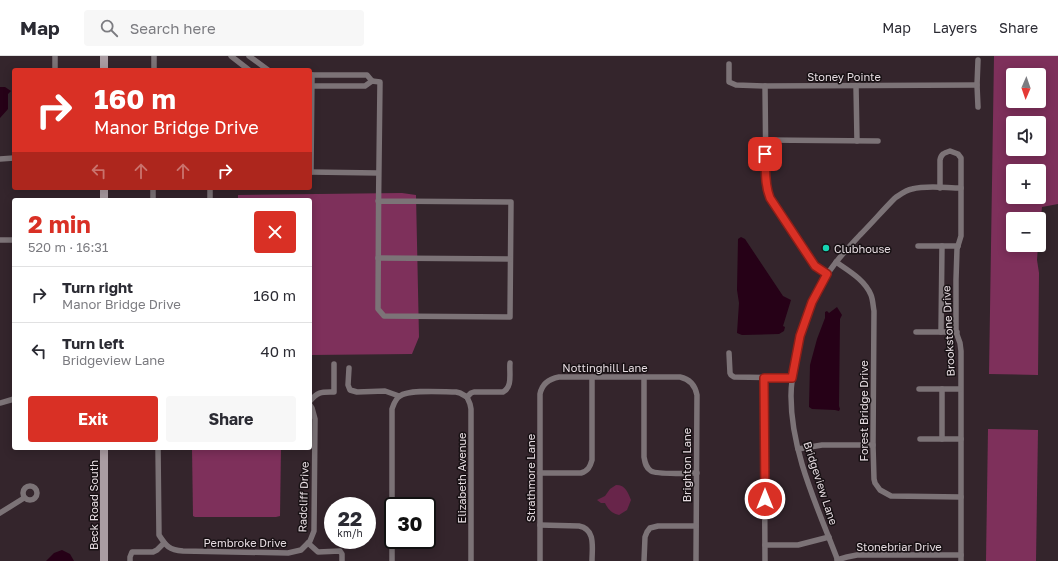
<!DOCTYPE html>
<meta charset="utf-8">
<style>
:root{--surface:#fff;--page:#f7f7f7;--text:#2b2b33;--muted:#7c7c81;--line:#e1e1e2;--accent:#d93025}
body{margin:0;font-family:"Golos Text",sans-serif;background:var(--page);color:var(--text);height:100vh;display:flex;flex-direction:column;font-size:15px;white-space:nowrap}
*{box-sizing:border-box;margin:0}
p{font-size:13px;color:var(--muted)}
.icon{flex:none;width:22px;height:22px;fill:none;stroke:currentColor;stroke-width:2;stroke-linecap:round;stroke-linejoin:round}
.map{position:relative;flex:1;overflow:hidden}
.panel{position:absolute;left:12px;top:142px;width:300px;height:252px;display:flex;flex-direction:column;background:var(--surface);border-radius:4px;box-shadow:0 2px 10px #0003}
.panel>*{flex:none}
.hud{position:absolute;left:12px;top:12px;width:300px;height:122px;border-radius:4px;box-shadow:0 2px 10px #0003;background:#d93025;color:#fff;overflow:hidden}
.needle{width:26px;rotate:182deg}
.controls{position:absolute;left:1006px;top:12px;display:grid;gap:8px}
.controls a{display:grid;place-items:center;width:40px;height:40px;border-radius:4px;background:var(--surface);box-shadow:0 2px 10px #0003;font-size:20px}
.speed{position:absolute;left:324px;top:441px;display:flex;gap:8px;font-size:20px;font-weight:700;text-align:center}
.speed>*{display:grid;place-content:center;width:52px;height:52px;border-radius:50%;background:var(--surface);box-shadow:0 2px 10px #0003;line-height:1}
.speed small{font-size:10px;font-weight:400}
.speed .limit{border:2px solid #111;border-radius:6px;background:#fff;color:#111}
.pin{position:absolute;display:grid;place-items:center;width:34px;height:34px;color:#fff;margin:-17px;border-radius:8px;box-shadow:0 2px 6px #0006}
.me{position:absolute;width:44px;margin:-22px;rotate:0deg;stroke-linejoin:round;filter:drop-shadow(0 0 3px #0008)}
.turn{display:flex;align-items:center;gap:14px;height:84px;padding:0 16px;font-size:18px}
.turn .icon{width:52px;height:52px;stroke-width:2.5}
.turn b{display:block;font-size:28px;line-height:34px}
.lanes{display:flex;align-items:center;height:38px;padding:0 16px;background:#0003;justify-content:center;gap:20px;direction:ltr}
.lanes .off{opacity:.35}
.round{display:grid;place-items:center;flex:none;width:42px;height:42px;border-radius:4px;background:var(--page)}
.overview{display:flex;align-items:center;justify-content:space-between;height:68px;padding:0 16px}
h1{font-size:24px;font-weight:700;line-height:30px;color:var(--accent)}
.action{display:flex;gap:8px;margin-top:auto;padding:8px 16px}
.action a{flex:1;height:46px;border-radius:4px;background:var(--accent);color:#fff;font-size:16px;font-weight:700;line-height:46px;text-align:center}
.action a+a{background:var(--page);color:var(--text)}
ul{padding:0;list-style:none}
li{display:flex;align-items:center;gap:12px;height:56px;padding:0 16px;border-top:1px solid var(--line)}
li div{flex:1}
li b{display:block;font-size:15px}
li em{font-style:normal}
header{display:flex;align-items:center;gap:24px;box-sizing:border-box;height:56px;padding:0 20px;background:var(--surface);border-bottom:1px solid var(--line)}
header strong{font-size:19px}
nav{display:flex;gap:22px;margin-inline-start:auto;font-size:14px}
.search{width:280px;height:36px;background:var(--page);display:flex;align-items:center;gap:10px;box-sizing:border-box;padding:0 14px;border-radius:4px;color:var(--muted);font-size:15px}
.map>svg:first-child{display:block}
</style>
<header>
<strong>Map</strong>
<div class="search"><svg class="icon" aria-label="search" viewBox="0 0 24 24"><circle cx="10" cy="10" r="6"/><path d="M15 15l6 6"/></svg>Search here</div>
<nav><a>Map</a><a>Layers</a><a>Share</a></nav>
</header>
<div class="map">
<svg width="1058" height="505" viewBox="0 0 1058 505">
<rect width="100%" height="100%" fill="#34252c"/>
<path fill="#68254a" d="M616 429C626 429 628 437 631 444L627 454 619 459C612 458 608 453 605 447H601L597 444 605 440 610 433Z"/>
<g fill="#7e305b" fill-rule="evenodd">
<path d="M994 0H1058V148L1042 151 1039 182V163H1013V189H1038L1037 204 1039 217 1038 319 989 318ZM1013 19H1039V45H1013ZM1013 67H1039V93H1013ZM1013 115H1039V141H1013Z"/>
<polygon points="402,137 416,139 419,281 412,298 310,299 310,144 238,144 238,139"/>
<polygon points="988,373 1038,374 1036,505 986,505"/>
<polygon points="192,392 281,392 280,460 276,461 195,461 193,460"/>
</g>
<g fill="#260117">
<polygon points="0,31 5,31 11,35 8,38 8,53 0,62"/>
<polygon points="741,181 745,183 783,240 791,244 783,270 785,271 784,275 779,278 742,279 737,277 739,247 737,234 738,183"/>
<polygon points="837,251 842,259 840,263 839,350 840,353 839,355 835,354 812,353 809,351 810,309 817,283 825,262 825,256 827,255 829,257"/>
<polygon points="62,494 70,498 74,505 46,505 54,497"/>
</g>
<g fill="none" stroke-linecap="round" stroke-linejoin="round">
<g stroke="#7c7377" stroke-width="5.5">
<polyline points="55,0 55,14"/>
<polyline points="231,0 249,14"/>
<polyline points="249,0 268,14"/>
<polyline points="729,8 729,26 736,29 765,30 977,29"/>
<polyline points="154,14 154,0"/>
<polyline points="310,19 367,19 372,25"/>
<path d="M310 30H365L372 25 380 26C379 102 378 177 378 253L384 260 510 261 511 146 378 145"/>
<polyline points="765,30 766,125 767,135 773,147 815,210 827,218"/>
<polyline points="856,30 857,85"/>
<polyline points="978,51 977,29 978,4"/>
<polyline points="765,84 878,85"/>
<polyline points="0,103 14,102"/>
<polyline points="310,116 378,117"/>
<polyline points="311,116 312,19"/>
<polyline points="210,132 210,144"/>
<path d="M940 132V104C941 98 944 97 950 95L958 98 961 102V180L957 193 956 224V276L960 287 961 295V505"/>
<polyline points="153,144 153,132"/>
<polyline points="0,184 14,184"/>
<polyline points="918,190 958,190"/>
<polyline points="378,202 510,203"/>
<path d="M836 206C849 215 865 224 871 239 873 244 873 250 874 255L873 389 874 423 875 427 880 434 891 440 961 441"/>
<polyline points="916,276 957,276"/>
<polyline points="941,276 942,190"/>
<polyline points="729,297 730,317 731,319 734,321 792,322"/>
<polyline points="349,312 348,329 350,334 357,336 385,335 399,340"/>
<path d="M644 321V401C645 407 646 412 651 415 658 419 687 417 697 417"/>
<polyline points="764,322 765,505"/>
<polyline points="919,333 960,333"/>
<polyline points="942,333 942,383 961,383"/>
<polyline points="467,341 470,348 471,353 471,505"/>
<path d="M467 341 471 337 474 336H503C513 331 509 317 510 307"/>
<path d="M310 345C318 335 322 336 334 336V308"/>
<polyline points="0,347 14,343"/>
<polyline points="920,383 942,383"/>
<path d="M158 392 159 479C166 490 169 494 183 495L288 497 301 494 310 485 314 475 315 363 312 352 310 349"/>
<polyline points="798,393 822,389 873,389"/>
<path d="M540 417H581C588 415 590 411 592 404V321"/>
<circle cx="30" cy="437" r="7"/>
<polyline points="0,457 24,442"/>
<path d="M540 469 579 470C596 473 592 492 592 505"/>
<polyline points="308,487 318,496 340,495 342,498 342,505"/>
<polyline points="765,489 798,489 829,481"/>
<polyline points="837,504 847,501 857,499 961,499"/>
<polyline points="130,505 130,501 132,496 153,496 157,494 164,487"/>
<path d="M392 505V353C394 348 395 343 400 340 409 333 443 336 456 336L460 337 467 341"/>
<path d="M540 505V338C542 328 548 323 559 321H680C690 323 695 329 697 339L696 505"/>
<polyline points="644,505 645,481 647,476 650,472 658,470 696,470"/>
<path d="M838 505C818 452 791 397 791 340 791 324 794 310 797 295 803 268 812 242 827 219 836 204 848 192 860 179 872 167 883 154 895 142 901 138 906 134 912 133 927 129 946 132 961 132"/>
</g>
<g stroke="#aa9ca2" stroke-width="8">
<polyline points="104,14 104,0"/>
<polyline points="104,144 104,132"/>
<polyline points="104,392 104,505"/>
</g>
</g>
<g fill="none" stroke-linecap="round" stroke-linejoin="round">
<defs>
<path id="route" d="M765 443 764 322H792L800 280 812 246 827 218 815 210 770 142C764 127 766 113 765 98"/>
</defs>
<use href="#route" stroke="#8d1f18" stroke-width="10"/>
<use href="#route" stroke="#d93025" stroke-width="7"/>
</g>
<circle fill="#16d5b3" stroke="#181114" stroke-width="1.5" cx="826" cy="192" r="4"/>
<g text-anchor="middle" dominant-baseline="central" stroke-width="3" stroke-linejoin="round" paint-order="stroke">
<g font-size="11" fill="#e5dbe0" stroke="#181114">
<text x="844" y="20">Stoney Pointe</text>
<text transform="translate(948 275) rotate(-93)">Brookstone Drive</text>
<text x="605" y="311">Nottinghill Lane</text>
<text transform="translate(863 355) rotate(-90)">Forest Bridge Drive</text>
<text transform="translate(686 409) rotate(-90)">Brighton Lane</text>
<text transform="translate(461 422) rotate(-90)">Elizabeth Avenue</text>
<text transform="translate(530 422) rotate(-90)">Strathmore Lane</text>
<text transform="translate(821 427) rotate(72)">Bridgeview Lane</text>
<text transform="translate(303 441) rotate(-88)">Radcliff Drive</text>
<text transform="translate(93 449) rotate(-90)">Beck Road South</text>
<text x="245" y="486">Pembroke Drive</text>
<text x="899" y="490">Stonebriar Drive</text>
</g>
<g font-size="11" fill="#e5dbe0" stroke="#181114" text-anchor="start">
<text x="834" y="192">Clubhouse</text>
</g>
</g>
</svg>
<div class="controls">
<a><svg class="needle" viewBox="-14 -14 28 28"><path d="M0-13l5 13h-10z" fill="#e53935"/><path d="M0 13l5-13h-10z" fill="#7c7c81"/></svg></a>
<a><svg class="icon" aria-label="sound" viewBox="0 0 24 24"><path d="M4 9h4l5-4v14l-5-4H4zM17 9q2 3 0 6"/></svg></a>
<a>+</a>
<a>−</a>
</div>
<div class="speed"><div>22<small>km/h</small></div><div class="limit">30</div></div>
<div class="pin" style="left:765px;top:98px;background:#d93025"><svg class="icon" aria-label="arrive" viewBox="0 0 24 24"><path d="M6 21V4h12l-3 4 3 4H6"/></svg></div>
<svg class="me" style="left:765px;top:443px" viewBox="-20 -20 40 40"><circle r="17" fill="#d93025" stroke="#fff" stroke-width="3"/><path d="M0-11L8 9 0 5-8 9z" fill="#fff"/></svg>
<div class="hud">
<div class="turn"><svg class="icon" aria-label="right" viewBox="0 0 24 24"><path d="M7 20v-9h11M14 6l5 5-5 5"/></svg><div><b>160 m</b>Manor Bridge Drive</div></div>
<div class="lanes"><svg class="icon off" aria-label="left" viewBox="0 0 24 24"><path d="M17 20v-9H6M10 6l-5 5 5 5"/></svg><svg class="icon off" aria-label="ahead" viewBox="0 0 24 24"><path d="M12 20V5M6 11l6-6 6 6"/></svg><svg class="icon off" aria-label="ahead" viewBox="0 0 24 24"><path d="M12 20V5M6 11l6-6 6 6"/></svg><svg class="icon" aria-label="right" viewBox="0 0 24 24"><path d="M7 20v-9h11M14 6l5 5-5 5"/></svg></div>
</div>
<section class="panel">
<div class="overview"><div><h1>2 min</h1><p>520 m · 16:31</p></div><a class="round" style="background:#d93025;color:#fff"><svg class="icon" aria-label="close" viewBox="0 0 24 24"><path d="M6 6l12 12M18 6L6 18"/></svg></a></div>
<ul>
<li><svg class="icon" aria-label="right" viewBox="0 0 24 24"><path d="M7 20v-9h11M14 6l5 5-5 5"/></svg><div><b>Turn right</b><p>Manor Bridge Drive</p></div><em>160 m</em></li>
<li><svg class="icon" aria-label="left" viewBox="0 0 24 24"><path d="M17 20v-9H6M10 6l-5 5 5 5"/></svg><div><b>Turn left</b><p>Bridgeview Lane</p></div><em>40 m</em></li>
</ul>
<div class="action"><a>Exit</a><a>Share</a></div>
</section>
</div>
